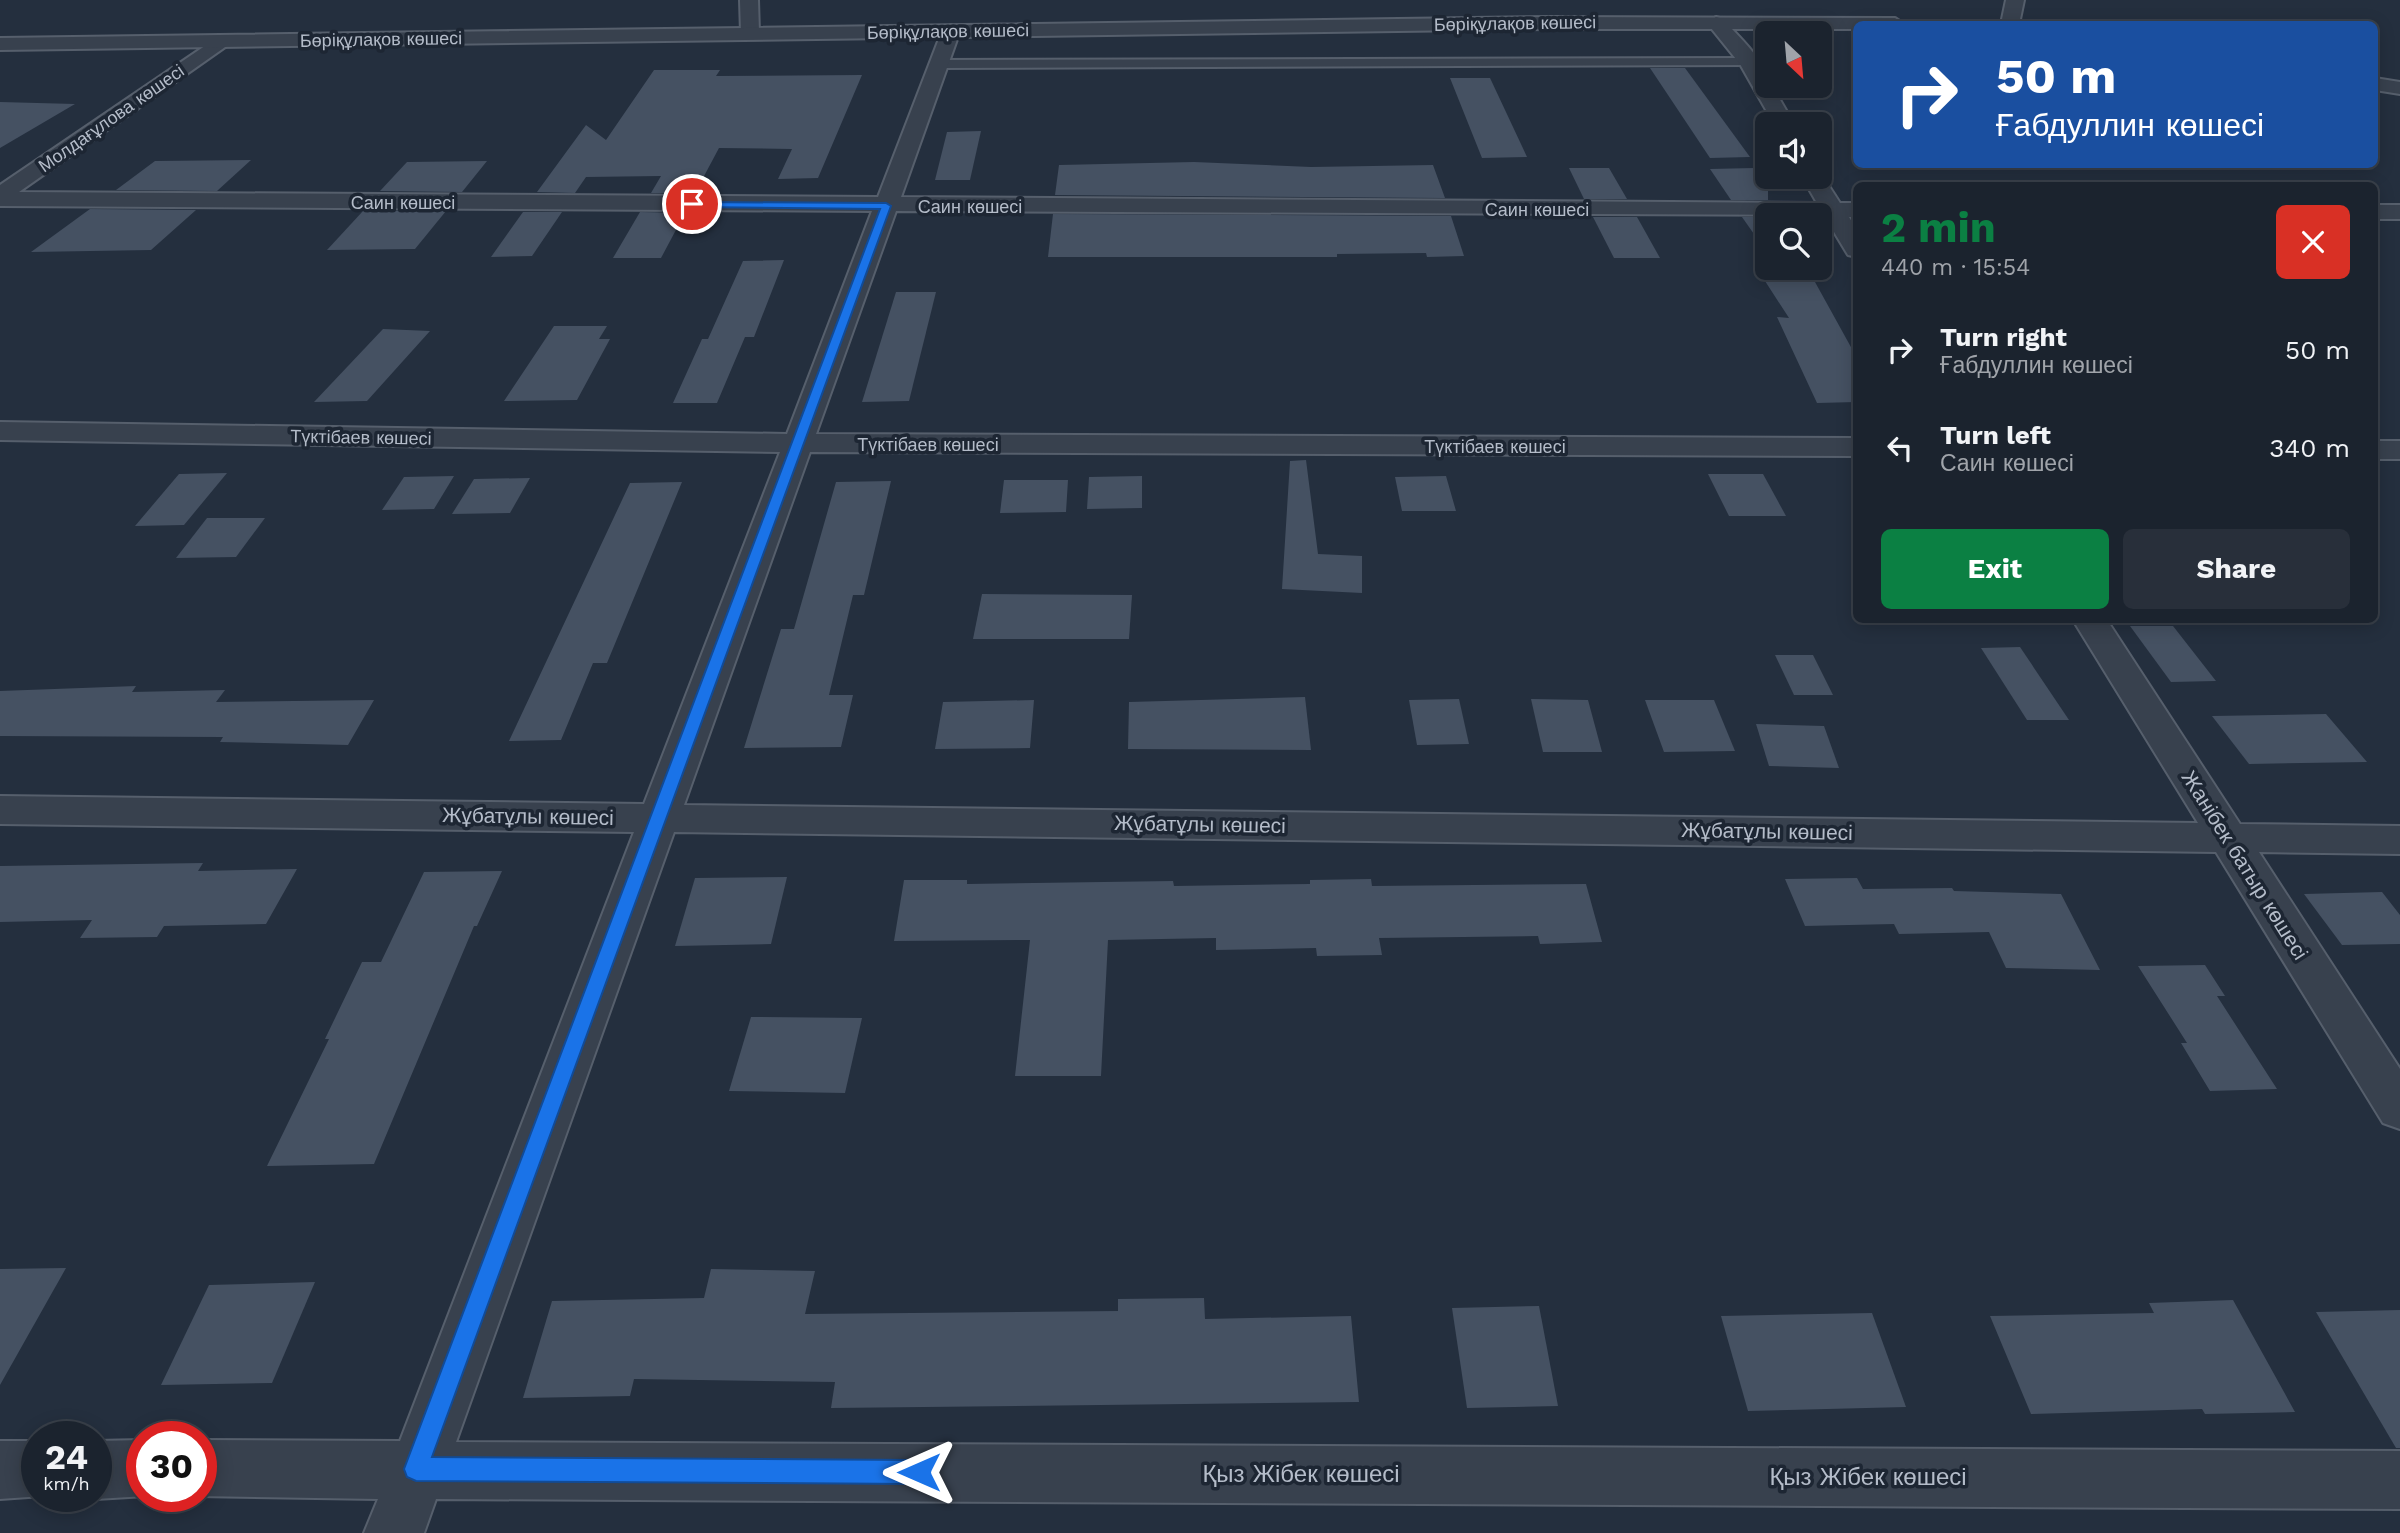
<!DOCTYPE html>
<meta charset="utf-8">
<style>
:root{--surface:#1b232e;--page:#282f3a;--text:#f1f3f6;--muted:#a0a4aa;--line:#39404a;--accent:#0b8043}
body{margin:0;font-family:"Work Sans",sans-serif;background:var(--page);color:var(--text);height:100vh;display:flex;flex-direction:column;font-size:26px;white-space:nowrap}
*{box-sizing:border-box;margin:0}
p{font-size:23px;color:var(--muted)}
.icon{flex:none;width:38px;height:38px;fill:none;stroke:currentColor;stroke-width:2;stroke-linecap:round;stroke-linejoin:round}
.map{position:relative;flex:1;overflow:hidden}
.details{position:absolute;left:1853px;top:182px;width:525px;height:441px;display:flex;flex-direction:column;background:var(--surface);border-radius:10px;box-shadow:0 4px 18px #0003,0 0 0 2px var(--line)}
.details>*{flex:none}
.top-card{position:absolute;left:1853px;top:21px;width:525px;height:147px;border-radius:10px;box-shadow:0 4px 18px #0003,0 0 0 2px var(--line);background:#1a4fa0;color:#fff;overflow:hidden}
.needle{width:46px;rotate:154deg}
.tools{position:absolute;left:1755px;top:21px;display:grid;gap:14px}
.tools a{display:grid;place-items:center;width:77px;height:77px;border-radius:10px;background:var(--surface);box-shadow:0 4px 18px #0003,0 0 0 2px var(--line);font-size:35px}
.speed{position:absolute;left:21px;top:1421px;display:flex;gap:14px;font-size:35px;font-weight:700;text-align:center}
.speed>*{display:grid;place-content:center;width:91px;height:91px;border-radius:50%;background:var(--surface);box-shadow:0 4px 18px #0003,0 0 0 2px var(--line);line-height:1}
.speed small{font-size:18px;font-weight:400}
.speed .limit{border:10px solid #d22;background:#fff;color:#111}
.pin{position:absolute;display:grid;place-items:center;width:60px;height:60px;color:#fff;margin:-30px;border:4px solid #fff;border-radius:50%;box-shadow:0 2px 7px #0007}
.me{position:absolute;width:77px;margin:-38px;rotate:270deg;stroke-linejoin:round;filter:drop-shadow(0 0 5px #0008)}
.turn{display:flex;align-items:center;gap:24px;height:147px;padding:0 28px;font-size:32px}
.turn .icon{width:91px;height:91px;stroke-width:2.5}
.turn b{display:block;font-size:49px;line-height:60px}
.round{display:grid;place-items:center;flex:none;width:74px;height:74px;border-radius:10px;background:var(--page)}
.headline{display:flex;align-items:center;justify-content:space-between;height:119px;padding:0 28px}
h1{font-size:42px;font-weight:700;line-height:52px;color:var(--accent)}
.action{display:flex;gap:14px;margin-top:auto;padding:14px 28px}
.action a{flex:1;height:80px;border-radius:10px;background:var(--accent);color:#fff;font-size:28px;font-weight:700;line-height:80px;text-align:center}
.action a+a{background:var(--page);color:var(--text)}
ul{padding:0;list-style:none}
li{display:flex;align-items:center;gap:21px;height:98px;padding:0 28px}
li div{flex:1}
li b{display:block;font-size:26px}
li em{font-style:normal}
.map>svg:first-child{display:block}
</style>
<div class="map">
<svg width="2400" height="1533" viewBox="0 0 2400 1533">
<rect width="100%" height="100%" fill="#242f3e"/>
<g fill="#455162">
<polygon points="1650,68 1685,68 1750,157 1710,158"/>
<polygon points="654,70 720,70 716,76 862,75 818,178 778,179 792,149 719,148 695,193 651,193 661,176 586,177 575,193 537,192 586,125 606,140"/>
<polygon points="1450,78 1490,78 1527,157 1482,158"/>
<polygon points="0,102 75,104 0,148"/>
<polygon points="981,131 970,180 935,180 947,132"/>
<polygon points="251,160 217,191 116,190 155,161"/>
<polygon points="487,161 462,192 380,191 407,162"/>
<polygon points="1194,162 1311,167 1433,165 1445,198 1055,195 1059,165"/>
<polygon points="1569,168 1609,168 1627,199 1584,199"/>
<polygon points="1754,168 1768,186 1768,200 1731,200 1710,169"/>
<polygon points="90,209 196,210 151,250 31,252"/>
<polygon points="363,211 446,211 415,249 327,250"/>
<polygon points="523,212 562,212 532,256 491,257"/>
<polygon points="640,212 685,213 661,258 613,258"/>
<polygon points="1053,214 1451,216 1464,256 1427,257 1426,253 1337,254 1337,257 1048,257"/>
<polygon points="1593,217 1637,217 1660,258 1614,258"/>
<polygon points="1742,217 1768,217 1768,254"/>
<polygon points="784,260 754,337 745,337 717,403 673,403 702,339 708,339 743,261"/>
<polygon points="1765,281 1815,282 1857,358 1857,402 1817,403 1777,317 1789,318"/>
<polygon points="896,292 936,292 909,401 862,402"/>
<polygon points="554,326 607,326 599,339 610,339 577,400 504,401"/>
<polygon points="383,329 430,331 367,401 314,402"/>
<polygon points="1306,460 1318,554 1362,556 1362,593 1282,589 1290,461"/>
<polygon points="227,473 184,525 135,526 179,474"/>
<polygon points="1708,474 1763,474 1786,516 1729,516"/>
<polygon points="454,476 434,509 382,510 404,477"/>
<polygon points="1142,476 1142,508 1087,509 1089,477"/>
<polygon points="1446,476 1456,511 1402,511 1395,477"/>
<polygon points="530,478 510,513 452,514 474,479"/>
<polygon points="1004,480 1068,480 1066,512 1000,513"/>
<polygon points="891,481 864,595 853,595 829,695 853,695 841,747 744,748 781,629 794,629 836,482"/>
<polygon points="682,482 607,663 593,663 561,740 509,741 630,483"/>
<polygon points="207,518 265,518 236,557 176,558"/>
<polygon points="982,594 1132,595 1129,639 973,639"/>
<polygon points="2130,626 2173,626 2216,681 2171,682"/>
<polygon points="2020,647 2069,720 2027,720 1981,648"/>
<polygon points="1775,655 1813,655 1833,695 1794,695"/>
<polygon points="136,686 132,692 225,690 216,702 374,700 348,745 220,742 223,737 0,736 0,691"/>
<polygon points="1305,697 1311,750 1128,749 1129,702"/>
<polygon points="1459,699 1469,744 1417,745 1409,700"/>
<polygon points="1531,699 1588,700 1602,752 1543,752"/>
<polygon points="1034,700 1030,748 935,749 943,702"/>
<polygon points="1645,700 1714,700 1735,751 1664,752"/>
<polygon points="2326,714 2367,762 2249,764 2212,716"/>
<polygon points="1756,724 1824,726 1839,768 1769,766"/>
<polygon points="203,863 198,871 297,869 266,924 164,926 157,937 80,938 92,920 0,922 0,866"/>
<polygon points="502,871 477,926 474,926 374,1164 267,1166 329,1039 325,1039 362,962 381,962 424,872"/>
<polygon points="787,877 771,944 675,946 695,878"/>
<polygon points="1857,878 1863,889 1952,888 1954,891 2061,894 2100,970 2006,968 1989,932 1899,934 1894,924 1805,926 1785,879"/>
<polygon points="1371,879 1372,886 1586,884 1602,942 1540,944 1538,936 1379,938 1382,955 1317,956 1316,948 1216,950 1216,938 1108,940 1101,1076 1015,1076 1030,940 894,941 904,880 967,880 967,884 1173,881 1174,886 1310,884 1310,880"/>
<polygon points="2382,892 2400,915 2400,944 2342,945 2304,894"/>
<polygon points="2205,965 2225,996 2217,996 2277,1089 2210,1091 2181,1043 2187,1043 2138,966"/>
<polygon points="751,1017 862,1018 845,1093 729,1091"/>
<polygon points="66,1268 0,1385 0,1269"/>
<polygon points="711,1269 815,1271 805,1314 1118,1311 1118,1299 1204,1298 1205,1319 1351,1316 1359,1402 831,1408 835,1382 634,1379 630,1396 523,1398 552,1301 704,1298"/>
<polygon points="315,1282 272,1383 161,1385 209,1285"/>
<polygon points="2233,1300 2295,1412 2205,1414 2202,1409 2031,1414 1990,1316 2154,1313 2149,1303"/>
<polygon points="1539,1306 1558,1406 1467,1408 1452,1308"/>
<polygon points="2400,1310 2400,1448 2396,1448 2316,1312"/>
<polygon points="1872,1313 1906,1407 1748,1411 1721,1316"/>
</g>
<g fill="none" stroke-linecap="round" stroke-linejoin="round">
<defs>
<polygon id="service" points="1749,58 1753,59 1753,65 939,68 933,64 939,60"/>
<g id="minor">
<polygon points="740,0 758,0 759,33 757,37 743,37 741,33"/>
<path d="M1716 17 1723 19C1738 37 1768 61 1768 86H1772L1794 124H1774L1740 64 1707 23Z"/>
<polygon points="951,25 960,31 901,197 1817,203 1802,177 1820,177 1820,172 1840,203 1857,203 1857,217 1849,217 1857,230 1857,257 1848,255 1825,217 1820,215 896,211 816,434 1857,438 1857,456 810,452 684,805 2198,823 2073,620 2107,620 2240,824 2400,826 2400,854 2259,852 2400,1069 2400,1129 2383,1123 2216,852 674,832 456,1442 2400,1451 2400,1509 436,1499 424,1533 364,1533 378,1499 197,1496 201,1496 201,1440 400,1441 634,832 0,824 0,796 644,804 780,452 0,440 0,422 787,434 872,211 0,206 0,185 221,35 230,41 228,45 19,192 878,197 942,31"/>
<rect x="2375" y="205" width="25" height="14"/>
<rect x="2375" y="441" width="25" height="18"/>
<polygon points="142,1440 142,1496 146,1496 96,1499 90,1496 96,1496 96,1441"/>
<polygon points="0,1441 37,1441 37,1496 43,1496 0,1499"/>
</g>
<g id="tertiary">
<polygon points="2006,0 2024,0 2019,24 2001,24"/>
<polygon points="1550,17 1895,18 1904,24 1857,24 1857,29 1550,29 0,50 0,38"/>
<polygon points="2375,78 2400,82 2400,94 2375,90"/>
</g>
</defs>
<use href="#service" stroke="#565f6c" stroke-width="4"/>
<use href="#minor" stroke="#565f6c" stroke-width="4"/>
<use href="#tertiary" stroke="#565f6c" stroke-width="4"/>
<use href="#service" fill="#38414e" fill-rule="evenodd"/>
<use href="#minor" fill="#38414e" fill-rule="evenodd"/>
<use href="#tertiary" fill="#38414e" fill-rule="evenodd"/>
</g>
<polygon fill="#1a73e8" stroke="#114b97" stroke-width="2" points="689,202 886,203 891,206 432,1457 919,1460 927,1464 931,1472 927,1480 919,1484 416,1481 407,1477 404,1469 880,209 692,207"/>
<g text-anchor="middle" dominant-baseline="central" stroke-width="7" stroke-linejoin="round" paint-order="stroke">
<g font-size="18" fill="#b4bcc9" stroke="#1d2633">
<text transform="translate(1515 23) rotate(-1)">Бөріқұлақов көшесі</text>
<text transform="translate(948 31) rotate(-1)">Бөріқұлақов көшесі</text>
<text transform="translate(381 39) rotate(-1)">Бөріқұлақов көшесі</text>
<text transform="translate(111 118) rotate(-35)">Молдағұлова көшесі</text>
<text x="403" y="202">Саин көшесі</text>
<text x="970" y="206">Саин көшесі</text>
<text x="1537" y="209">Саин көшесі</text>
<text transform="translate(361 437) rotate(1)">Түктібаев көшесі</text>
<text x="928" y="444">Түктібаев көшесі</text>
<text x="1495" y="446">Түктібаев көшесі</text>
</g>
<g font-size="21" fill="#b4bcc9" stroke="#1d2633">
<text transform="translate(528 816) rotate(1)">Жұбатұлы көшесі</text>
<text transform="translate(1200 824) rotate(1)">Жұбатұлы көшесі</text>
<text transform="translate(1767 831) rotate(1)">Жұбатұлы көшесі</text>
<text transform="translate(2245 865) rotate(58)">Жанібек батыр көшесі</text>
</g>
<g font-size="24" fill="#b4bcc9" stroke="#1d2633">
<text x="1301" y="1474">Қыз Жібек көшесі</text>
<text x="1868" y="1477">Қыз Жібек көшесі</text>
</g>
</g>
</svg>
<div class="tools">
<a><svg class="needle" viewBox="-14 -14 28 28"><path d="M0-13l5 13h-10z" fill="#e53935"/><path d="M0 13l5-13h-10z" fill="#a0a4aa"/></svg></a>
<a><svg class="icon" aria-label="sound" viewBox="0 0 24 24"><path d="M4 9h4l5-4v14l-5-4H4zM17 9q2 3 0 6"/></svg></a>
<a><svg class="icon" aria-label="search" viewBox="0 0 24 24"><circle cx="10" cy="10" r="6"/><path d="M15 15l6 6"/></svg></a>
</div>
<div class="speed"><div>24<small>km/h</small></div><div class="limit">30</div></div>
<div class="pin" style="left:692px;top:204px;background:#d93025"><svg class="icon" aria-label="arrive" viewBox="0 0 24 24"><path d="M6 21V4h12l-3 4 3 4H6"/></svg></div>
<svg class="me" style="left:919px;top:1472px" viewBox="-20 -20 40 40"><path d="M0-17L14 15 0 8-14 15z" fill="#1a73e8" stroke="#fff" stroke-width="4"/></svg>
<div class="top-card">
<div class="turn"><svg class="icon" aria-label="right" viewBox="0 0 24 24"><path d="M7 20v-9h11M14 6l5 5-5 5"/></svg><div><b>50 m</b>Ғабдуллин көшесі</div></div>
</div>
<section class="details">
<div class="headline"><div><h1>2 min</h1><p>440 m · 15:54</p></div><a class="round" style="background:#d93025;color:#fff"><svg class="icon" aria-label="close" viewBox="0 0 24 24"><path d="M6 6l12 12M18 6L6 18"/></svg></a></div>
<ul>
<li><svg class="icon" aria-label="right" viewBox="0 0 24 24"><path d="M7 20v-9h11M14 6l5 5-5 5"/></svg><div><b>Turn right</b><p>Ғабдуллин көшесі</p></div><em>50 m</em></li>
<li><svg class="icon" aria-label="left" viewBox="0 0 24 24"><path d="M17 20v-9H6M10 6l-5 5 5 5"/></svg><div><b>Turn left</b><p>Саин көшесі</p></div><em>340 m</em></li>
</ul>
<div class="action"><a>Exit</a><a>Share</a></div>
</section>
</div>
